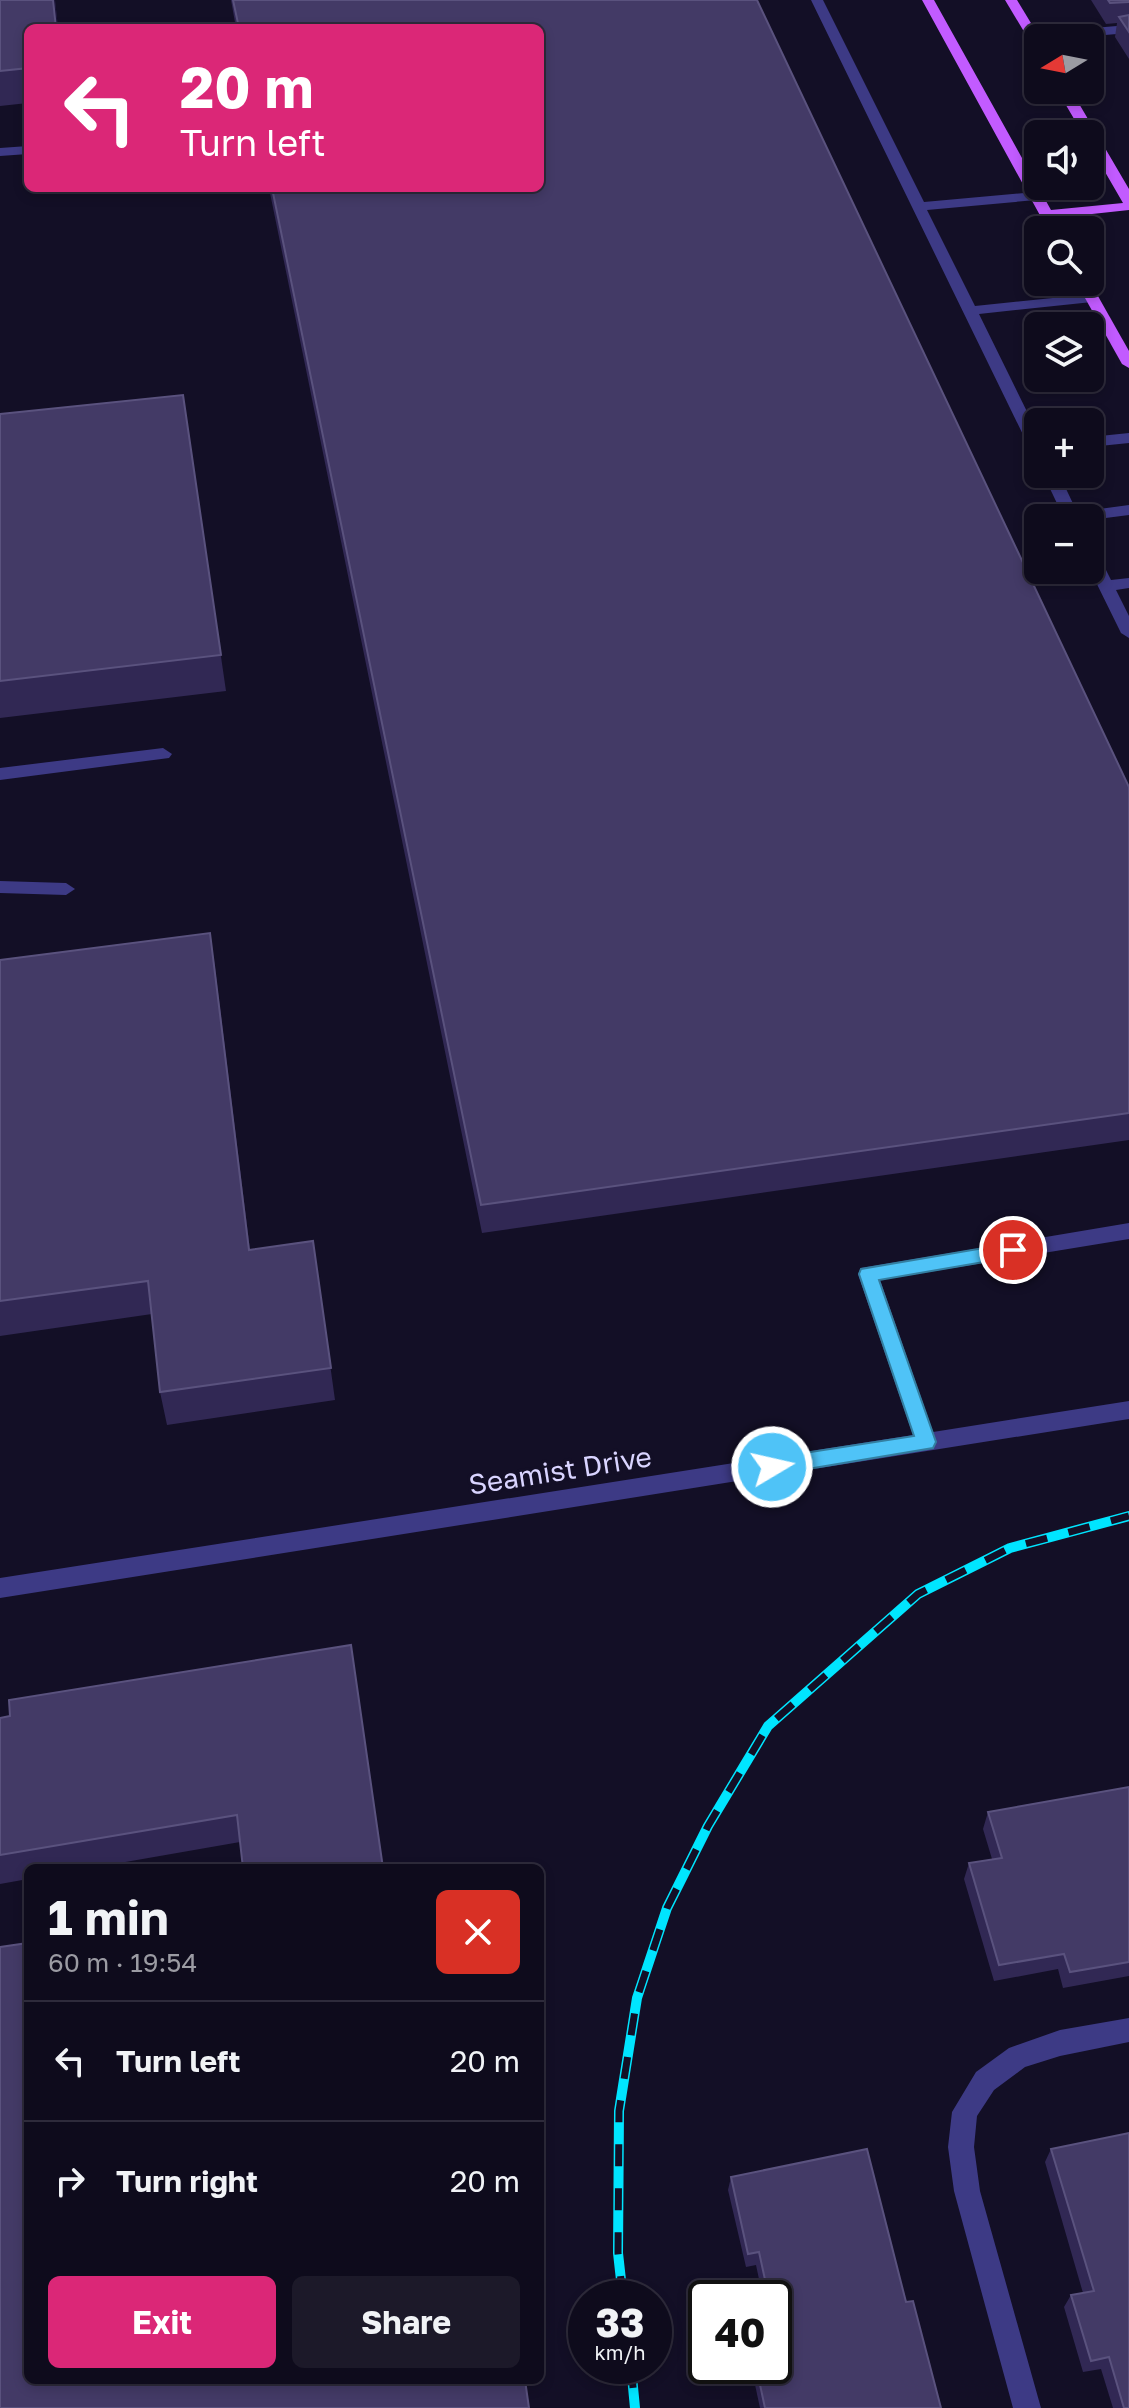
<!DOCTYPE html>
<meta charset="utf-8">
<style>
:root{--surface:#0e0b1c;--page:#1c1929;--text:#f1f3f6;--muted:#9b9ba3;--line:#2e2b3b;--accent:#db2777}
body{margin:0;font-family:"Golos Text",sans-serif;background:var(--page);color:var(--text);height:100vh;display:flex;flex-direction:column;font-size:30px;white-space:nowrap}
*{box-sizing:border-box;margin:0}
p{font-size:26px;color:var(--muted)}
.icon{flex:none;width:44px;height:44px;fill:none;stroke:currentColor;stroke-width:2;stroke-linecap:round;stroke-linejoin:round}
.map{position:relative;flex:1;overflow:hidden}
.side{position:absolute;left:24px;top:1864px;width:520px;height:520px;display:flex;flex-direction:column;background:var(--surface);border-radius:12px;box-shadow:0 4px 12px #0003,0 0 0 2px var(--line)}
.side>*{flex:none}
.top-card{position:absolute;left:24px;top:24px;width:520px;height:168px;border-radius:12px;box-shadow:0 4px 12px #0003,0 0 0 2px var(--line);background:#db2777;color:#fff;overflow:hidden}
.needle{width:52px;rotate:260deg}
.controls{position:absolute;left:1024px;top:24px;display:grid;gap:16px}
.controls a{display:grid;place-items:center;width:80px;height:80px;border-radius:12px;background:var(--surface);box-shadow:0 4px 12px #0003,0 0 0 2px var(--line);font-size:40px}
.speed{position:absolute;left:568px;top:2280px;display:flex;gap:16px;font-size:40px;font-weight:700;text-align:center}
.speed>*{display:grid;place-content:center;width:104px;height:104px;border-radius:50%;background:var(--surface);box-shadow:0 4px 12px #0003,0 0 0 2px var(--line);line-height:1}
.speed small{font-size:20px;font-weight:400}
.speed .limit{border:4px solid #111;border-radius:12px;background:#fff;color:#111}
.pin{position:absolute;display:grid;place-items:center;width:68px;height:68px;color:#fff;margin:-34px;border:4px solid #fff;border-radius:50%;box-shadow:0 2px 8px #0007}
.me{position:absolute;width:88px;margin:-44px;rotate:81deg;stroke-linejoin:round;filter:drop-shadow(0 0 6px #0008)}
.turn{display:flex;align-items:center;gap:28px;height:168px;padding:0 24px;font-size:36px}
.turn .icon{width:104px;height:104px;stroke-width:2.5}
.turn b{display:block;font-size:56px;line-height:68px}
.round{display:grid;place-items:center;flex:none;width:84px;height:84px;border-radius:12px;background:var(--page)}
.overview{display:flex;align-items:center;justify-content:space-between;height:136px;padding:0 24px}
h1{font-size:48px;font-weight:700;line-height:60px}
.cta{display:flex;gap:16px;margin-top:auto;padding:16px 24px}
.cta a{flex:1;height:92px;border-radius:12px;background:var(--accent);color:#fff;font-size:32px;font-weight:700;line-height:92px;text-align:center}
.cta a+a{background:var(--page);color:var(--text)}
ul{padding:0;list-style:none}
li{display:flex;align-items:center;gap:24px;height:120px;padding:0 24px;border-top:2px solid var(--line)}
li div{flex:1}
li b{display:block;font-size:30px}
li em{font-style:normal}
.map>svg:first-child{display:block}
</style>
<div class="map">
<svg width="1129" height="2408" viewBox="0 0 1129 2408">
<rect width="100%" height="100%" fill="#130f26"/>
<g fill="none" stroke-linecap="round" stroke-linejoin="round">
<g fill="#3d3a85" fill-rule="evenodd">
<polygon points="811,0 823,0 924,202 1036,192 1043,196 1036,200 927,210 975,306 1092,294 1099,298 1092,302 979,314 1038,434 1038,454 1030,449"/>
<polygon points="1129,25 1129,33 1033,41 1027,37 1033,33"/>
<polygon points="28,146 28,154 0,156 0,148"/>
<polygon points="1129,433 1129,443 1090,447 1090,437"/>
<polygon points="1043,474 1059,474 1077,512 1129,505 1129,515 1090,520 1064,518"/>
<polygon points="1090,549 1096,550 1111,580 1129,578 1129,588 1116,590 1129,616 1129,638 1121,633 1090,570"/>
<polygon points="163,748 172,754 169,758 0,780 0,768"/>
<polygon points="0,881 66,883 75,889 66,895 0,893"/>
<polygon points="1129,1223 1129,1239 880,1280 933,1432 1129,1401 1129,1419 0,1598 0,1578 913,1435 858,1274 861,1268"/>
<polygon points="1129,2018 1129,2042 1060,2056 1025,2067 994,2090 977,2116 974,2147 980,2191 1041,2408 1013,2408 954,2191 948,2147 952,2112 976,2072 1009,2048 1060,2030"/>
</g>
<g fill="#c25bff" fill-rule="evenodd">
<polygon points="922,0 934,0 1051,210 1123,203 1090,146 1090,134 1083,134 1057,90 1071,90 1129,189 1129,210 1055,218 1062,230 1048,230"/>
<polygon points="1005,0 1017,0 1040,38 1038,49 1032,45"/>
<polygon points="1076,282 1090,282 1129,351 1129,368 1122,364"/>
</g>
<defs>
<g id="rail">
<polyline points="623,2298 618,2253 619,2111 637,1998 667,1908 708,1826 768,1726 918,1594 1010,1548 1129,1516"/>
<polyline points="631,2366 635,2408"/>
</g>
</defs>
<use href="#rail" stroke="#00e5ff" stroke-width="10"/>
<use href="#rail" stroke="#130f26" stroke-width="7" stroke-dasharray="22" stroke-linecap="butt"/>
</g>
<g fill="#312854">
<polygon points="0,0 55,0 58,28 28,28 28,103 0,106"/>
<polygon points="231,0 757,0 1129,787 1129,1140 482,1233 269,188 540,188 540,28 236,28"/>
<polygon points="1091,0 1129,0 1129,59 1115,37 1117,23 1106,24"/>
<polygon points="183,395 226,691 0,718 0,414"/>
<polygon points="210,933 215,968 250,1250 313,1241 335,1400 167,1425 160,1392 152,1314 0,1336 0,960"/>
<polygon points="0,1718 383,1868 240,1842 91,1868 28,1868 28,1879 0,1884"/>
<polygon points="1129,1787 1129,1976 1063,1988 1058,1969 994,1981 964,1879 969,1863 992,1859 983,1829 988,1812"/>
<polygon points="1051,2149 1129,2408 1113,2408 1101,2369 1083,2372 1064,2307 1071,2295 1083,2293 1045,2162"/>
<polygon points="731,2177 906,2302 941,2408 760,2408 751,2366 774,2366 774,2298 763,2298 756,2265 746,2267 728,2190"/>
</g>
<g fill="#1d163a">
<polygon points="53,0 55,0 58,28 56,28"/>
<polygon points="210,933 215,968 254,1283 249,1250"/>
</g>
<g fill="#433a66" stroke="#5a527e" stroke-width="2">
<polygon points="0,0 53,0 56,28 28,28 28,68 0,71"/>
<polygon points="233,0 757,0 1129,787 1129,1113 481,1205 272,188 540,188 540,28 239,28"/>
<polygon points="1108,0 1129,0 1129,2 1110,3"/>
<polygon points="1129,15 1129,32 1119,17"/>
<polygon points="183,395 221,655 0,681 0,414"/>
<polygon points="210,933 249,1250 313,1241 331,1368 160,1392 148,1281 0,1301 0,960"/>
<polygon points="351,1645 383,1868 243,1868 237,1815 0,1855 0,1718 10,1716 9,1700"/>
<polygon points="1129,1787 1129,1962 1070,1972 1064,1954 999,1965 969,1863 1002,1858 988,1812"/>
<polygon points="28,1943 28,2380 525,2380 529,2408 0,2408 0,1947"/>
<polygon points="1129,2133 1129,2408 1124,2408 1109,2357 1091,2361 1071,2295 1094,2291 1051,2149"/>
<polygon points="867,2149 906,2302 913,2301 941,2408 765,2408 756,2366 774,2366 774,2350 779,2348 774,2324 774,2298 769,2298 759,2252 748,2254 731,2177"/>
</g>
<polygon fill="#4fc3f7" stroke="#337fa1" stroke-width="2" points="1013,1243 1022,1250 1013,1257 879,1280 936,1442 933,1448 772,1475 765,1473 762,1467 765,1461 772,1458 914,1436 859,1274 861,1269"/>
<g text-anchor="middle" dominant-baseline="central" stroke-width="6" stroke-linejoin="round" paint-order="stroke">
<g font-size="28" fill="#d9d4ff" stroke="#130f26">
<text transform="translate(560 1470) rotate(-9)">Seamist Drive</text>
</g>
</g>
</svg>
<div class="controls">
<a><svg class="needle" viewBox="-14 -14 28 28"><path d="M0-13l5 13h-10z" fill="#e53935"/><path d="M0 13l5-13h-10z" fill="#9b9ba3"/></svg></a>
<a><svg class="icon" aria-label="sound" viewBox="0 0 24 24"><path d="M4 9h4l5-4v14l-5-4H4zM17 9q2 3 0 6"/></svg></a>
<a><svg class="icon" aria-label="search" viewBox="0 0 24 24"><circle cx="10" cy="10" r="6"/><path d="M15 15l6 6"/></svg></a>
<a><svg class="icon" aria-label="layers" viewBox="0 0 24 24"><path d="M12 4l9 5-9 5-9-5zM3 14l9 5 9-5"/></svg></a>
<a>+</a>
<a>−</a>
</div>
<div class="speed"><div>33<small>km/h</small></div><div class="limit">40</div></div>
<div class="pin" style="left:1013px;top:1250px;background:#d93025"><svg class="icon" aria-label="arrive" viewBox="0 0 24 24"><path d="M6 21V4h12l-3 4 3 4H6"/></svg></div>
<svg class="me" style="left:772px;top:1467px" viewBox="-20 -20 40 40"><circle r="17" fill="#4fc3f7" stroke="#fff" stroke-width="3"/><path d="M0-11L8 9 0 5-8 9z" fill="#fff"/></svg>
<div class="top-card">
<div class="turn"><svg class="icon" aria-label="left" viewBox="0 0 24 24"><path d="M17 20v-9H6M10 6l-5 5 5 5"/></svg><div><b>20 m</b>Turn left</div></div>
</div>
<section class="side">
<div class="overview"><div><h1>1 min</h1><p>60 m · 19:54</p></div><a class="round" style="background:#d93025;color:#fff"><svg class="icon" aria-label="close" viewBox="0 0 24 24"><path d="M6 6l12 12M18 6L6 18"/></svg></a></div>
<ul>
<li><svg class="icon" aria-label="left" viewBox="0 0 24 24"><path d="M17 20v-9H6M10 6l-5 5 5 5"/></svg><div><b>Turn left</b></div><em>20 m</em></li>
<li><svg class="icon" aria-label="right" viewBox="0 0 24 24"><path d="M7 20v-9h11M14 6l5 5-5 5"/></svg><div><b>Turn right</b></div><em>20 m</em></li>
</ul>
<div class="cta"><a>Exit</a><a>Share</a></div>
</section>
</div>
